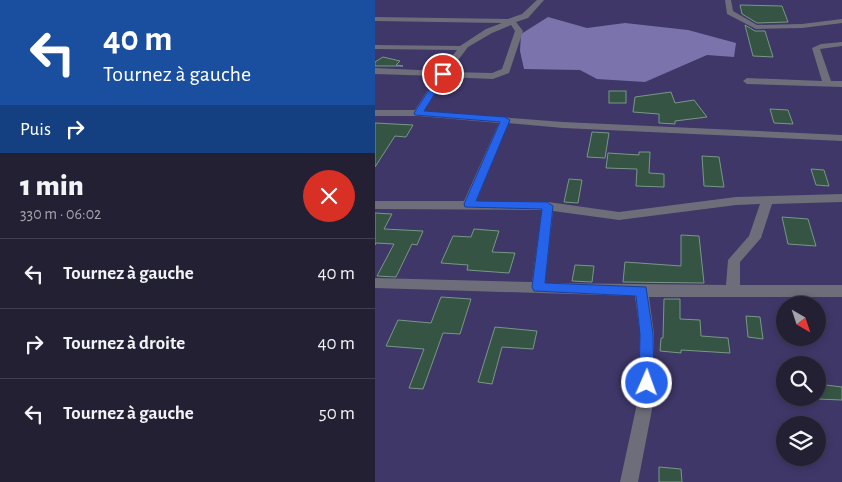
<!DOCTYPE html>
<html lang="fr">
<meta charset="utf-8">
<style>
:root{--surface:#232034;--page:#2f2d40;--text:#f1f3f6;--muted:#a3a3ac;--line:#403e4f}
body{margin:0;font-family:"Alegreya Sans",sans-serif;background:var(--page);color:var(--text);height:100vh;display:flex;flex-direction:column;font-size:19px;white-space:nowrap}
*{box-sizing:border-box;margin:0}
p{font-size:16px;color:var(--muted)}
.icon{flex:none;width:28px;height:28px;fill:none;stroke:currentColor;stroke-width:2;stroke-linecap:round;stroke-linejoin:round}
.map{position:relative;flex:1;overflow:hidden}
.drawer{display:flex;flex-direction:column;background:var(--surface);width:375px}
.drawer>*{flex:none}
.banner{background:#1a4fa0;color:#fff;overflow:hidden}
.needle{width:32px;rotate:141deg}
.controls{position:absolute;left:401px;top:296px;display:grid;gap:10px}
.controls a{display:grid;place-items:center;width:50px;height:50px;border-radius:50%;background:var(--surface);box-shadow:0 2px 8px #0003,0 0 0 1px var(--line);font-size:25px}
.pin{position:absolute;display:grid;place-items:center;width:42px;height:42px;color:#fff;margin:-21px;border:2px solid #fff;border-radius:50%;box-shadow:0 1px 5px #0007}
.me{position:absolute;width:55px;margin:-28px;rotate:2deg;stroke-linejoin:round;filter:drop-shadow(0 0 4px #0008)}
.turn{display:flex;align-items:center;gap:18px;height:105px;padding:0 20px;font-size:22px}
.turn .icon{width:65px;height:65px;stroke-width:2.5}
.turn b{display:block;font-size:35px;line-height:42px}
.then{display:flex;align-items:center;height:48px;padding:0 20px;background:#0003;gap:10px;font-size:19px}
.round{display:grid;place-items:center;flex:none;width:52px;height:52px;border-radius:26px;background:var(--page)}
.headline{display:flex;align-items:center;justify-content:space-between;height:85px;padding:0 20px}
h1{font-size:30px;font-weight:800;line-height:38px}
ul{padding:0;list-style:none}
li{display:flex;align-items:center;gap:15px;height:70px;padding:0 20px;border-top:1px solid var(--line)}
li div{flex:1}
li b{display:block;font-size:19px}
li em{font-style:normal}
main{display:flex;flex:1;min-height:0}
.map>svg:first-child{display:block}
</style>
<main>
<section class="drawer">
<div class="banner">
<div class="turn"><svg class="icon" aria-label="left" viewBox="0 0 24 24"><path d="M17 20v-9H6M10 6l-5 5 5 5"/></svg><div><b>40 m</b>Tournez à gauche</div></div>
<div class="then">Puis<svg class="icon" aria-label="right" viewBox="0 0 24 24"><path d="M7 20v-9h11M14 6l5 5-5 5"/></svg></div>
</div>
<div class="headline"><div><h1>1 min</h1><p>330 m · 06:02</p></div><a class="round" style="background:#d93025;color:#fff"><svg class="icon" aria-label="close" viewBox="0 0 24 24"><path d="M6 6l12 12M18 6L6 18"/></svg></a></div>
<ul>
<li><svg class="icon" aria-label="left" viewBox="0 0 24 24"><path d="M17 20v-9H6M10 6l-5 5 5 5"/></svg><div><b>Tournez à gauche</b></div><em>40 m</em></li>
<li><svg class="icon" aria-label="right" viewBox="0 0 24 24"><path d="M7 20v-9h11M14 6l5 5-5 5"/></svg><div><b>Tournez à droite</b></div><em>40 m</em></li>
<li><svg class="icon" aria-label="left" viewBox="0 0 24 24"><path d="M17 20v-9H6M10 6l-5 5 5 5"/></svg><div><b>Tournez à gauche</b></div><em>50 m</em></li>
</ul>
</section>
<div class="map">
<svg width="467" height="482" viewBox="0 0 467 482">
<rect width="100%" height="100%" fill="#2f2b46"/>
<path fill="#3f3768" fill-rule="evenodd" d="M0 0H467V482H0ZM410 305H442V338H410ZM410 365H442V398H410ZM410 425H442V458H410Z"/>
<polygon fill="#7b74ac" points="173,17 212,28 250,23 313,30 361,43 359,57 332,55 270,82 222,79 205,70 149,69 145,51 146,34"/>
<g fill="#365443" stroke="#779885">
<polygon points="365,5 407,6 413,22 382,23 367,14"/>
<polygon points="370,25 380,31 390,31 398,57 378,56"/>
<polygon points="8,57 25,61 21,65 28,66 0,66 0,62"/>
<rect x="234" y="91" width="17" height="12"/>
<polygon points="296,92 300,103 319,100 332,117 300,121 300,124 284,123 284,114 258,112 260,97"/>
<polygon points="395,109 413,110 418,124 399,123"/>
<polygon points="0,123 38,125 31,137 20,136 0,167"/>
<polygon points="217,132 234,133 230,158 212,157"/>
<polygon points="264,152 275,152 274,173 289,174 289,187 261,186 262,169 231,168 233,153 264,155"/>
<polygon points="327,156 344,157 349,187 329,186"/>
<polygon points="436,169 449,170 454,186 441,185"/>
<polygon points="194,179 207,180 203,203 189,202"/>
<polygon points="0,213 17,214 9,229 48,231 42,245 37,244 21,277 2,276 19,244 1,243 0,245"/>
<polygon points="407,217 433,219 441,246 413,244"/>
<polygon points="99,229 124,231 117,252 140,253 134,273 92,270 93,265 66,263 78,236 96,237"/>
<polygon points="306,235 324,236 329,283 248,282 250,262 306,266"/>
<polygon points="200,265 219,266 217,282 197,281"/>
<polygon points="66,297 96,299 85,334 68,333 48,389 34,388 49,349 11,346 23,320 56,323"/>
<polygon points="289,299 305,299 305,319 325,320 326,336 353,338 355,353 306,350 306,353 285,351 286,338 288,338"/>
<polygon points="371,316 385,317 388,339 373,337"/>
<polygon points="120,327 162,331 158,349 127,347 117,384 103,382"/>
<polygon points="442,384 467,387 467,400 442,399"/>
<polygon points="284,467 306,469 307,482 284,482"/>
</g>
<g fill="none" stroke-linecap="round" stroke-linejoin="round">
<g fill="#6e6e7b" fill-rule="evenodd">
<path d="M162 0H169L153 18 141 22 148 31 134 73 118 79 70 77 49 111 188 122 467 135V141L188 128 133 123 101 202H173L244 212 361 197 467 194V202L397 204 386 238 365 262V285H467V297H274L279 334V399L263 482H245L263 399 265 334 260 296 0 288V278L157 282 167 210 0 209V201H89L124 123 43 116H0V110H40L62 76 0 74V68L65 71 82 50 0 49V45L85 46 111 29 127 23 0 21V17L133 19 147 14ZM136 25 140 31 127 69 117 73 74 72 93 47 117 33ZM385 204 374 236 353 260 351 285 170 283 178 211 244 220 361 205Z"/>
<polygon points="350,0 356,0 358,11 382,25 427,24 467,19 467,23 427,28 381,29 352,14"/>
<polygon points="467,42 467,46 445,49 456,81 467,81 467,87 372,84 368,81 372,78 447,81 437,48 446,44"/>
</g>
</g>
<polygon fill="#2563eb" stroke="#184099" points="68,71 72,74 49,111 130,117 135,120 101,201 172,202 178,206 170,283 271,287 278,334 279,383 277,388 272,390 267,388 264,383 265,334 261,296 159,291 157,287 167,209 90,207 89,204 125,122 40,115 39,113 64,74"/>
</svg>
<div class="controls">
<a><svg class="needle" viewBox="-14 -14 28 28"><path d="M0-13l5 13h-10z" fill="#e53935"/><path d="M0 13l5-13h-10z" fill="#a3a3ac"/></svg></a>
<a><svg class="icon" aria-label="search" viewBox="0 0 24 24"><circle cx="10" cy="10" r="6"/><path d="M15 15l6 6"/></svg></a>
<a><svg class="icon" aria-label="layers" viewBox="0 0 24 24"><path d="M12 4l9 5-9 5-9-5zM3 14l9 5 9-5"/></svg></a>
</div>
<div class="pin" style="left:68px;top:74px;background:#d93025"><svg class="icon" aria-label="arrive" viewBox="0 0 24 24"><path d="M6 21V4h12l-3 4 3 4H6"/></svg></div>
<svg class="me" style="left:272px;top:383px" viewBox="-20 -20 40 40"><circle r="17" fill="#2563eb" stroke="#fff" stroke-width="3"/><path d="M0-11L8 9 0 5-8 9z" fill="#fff"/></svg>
</div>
</main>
